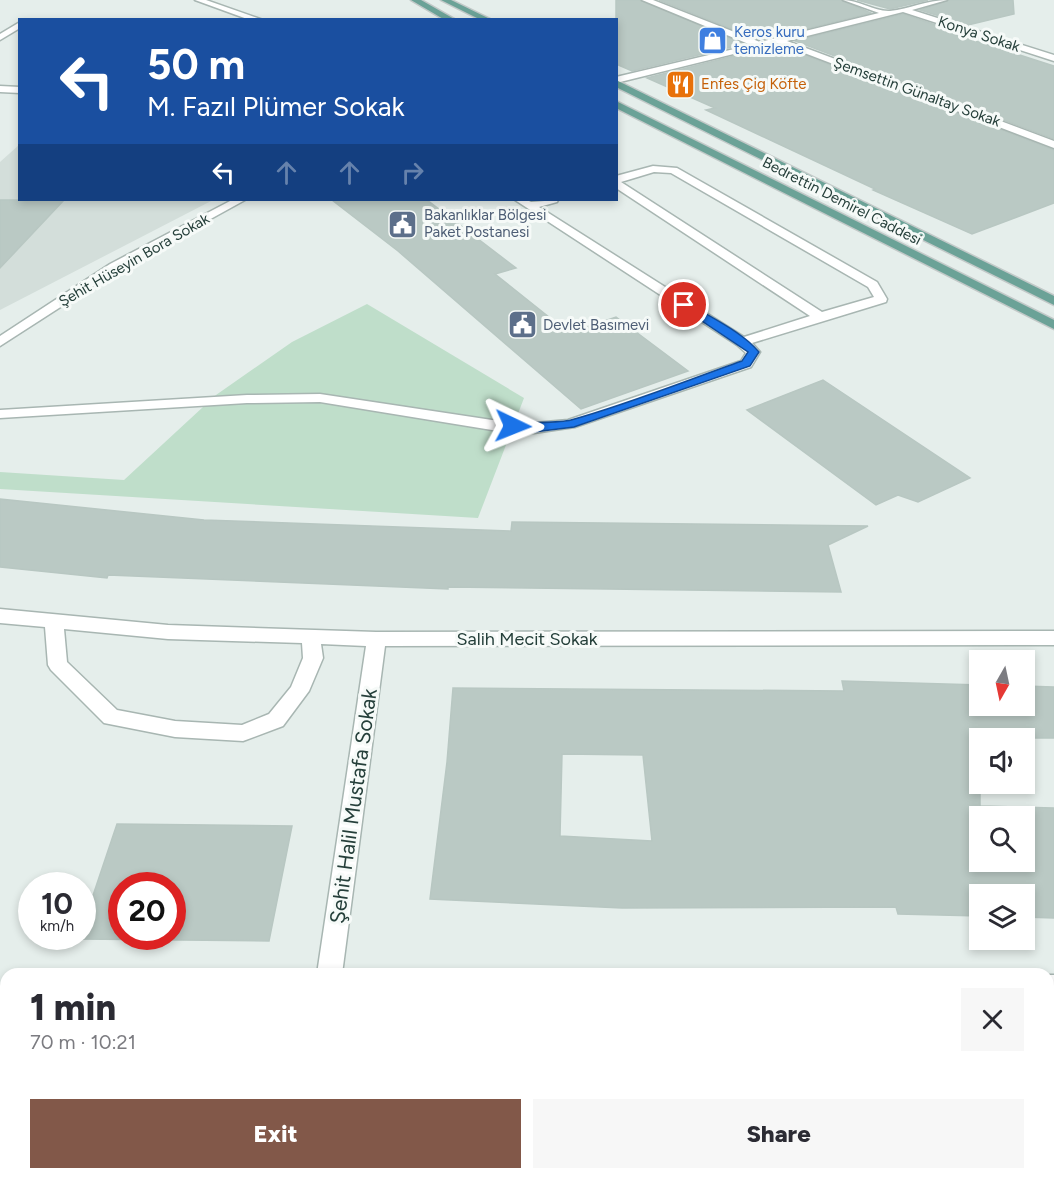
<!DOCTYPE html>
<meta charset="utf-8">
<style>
:root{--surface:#fff;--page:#f7f7f7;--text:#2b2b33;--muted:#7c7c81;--accent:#825849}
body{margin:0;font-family:Figtree,sans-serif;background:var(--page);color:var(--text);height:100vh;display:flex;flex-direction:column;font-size:22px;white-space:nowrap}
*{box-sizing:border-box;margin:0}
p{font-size:20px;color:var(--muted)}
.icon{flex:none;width:33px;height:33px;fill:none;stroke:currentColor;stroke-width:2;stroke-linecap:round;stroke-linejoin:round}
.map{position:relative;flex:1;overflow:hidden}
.details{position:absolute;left:0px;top:968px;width:1054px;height:212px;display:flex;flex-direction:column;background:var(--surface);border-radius:18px 18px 0 0;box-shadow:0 3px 9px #0003}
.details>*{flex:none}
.guide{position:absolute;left:18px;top:18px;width:600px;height:183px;border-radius:0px;box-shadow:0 3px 9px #0003;background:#1a4fa0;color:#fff;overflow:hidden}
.needle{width:39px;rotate:189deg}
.tools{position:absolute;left:969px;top:650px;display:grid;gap:12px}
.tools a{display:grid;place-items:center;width:66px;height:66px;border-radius:0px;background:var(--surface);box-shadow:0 3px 9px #0003;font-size:30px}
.speed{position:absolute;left:18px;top:872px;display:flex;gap:12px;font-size:30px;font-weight:700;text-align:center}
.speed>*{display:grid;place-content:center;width:78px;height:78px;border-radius:50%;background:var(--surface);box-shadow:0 3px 9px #0003;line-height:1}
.speed small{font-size:15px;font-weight:400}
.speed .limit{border:9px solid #d22;background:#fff;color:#111}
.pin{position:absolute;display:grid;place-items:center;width:51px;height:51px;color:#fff;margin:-26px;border:3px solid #fff;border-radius:50%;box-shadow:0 2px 6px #0007}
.me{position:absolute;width:66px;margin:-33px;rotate:92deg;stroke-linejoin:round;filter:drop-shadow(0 0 4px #0008)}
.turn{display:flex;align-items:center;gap:21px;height:126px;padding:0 30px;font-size:27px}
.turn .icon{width:78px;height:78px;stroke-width:2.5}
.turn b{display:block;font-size:42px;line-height:51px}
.lanes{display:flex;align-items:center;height:57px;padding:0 30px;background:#0003;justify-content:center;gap:30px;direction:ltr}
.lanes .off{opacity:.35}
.round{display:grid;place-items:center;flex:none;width:63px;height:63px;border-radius:0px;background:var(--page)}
.summary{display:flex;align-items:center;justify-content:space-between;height:102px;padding:0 30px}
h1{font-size:36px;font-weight:800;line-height:45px}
.cta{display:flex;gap:12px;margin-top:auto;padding:12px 30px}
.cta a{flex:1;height:69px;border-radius:0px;background:var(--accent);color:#fff;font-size:24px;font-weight:800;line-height:69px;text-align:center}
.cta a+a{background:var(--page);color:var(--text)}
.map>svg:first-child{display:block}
</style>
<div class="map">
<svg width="1054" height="1178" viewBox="0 0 1054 1178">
<rect width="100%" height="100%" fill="#e5eeeb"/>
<polygon fill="#d3deda" points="19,145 20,200 213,200 0,310 0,162"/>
<polygon fill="#bfdeca" points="367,304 524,398 478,518 0,489 0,472 124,480 216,395 292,342"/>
<g fill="#bac9c4" stroke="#b8c7c2" stroke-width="1.5" fill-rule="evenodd">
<polygon points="616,0 640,0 744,44 632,71 616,64"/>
<polygon points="659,0 841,0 871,13 760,40"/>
<polygon points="857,0 928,0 890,9"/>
<polygon points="949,0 1013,0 1014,14 968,25 920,10"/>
<polygon points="903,14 950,30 944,31 1054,66 1054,139 795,41"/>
<polygon points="778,45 1054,150 1054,203 972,234 873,190 875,189 706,110 715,108 647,78"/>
<polygon points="0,200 64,200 0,268"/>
<polygon points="332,200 427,200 516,268 495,274 569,333 616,317 688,371 581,409 398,251"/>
<polygon points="823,380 970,478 918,502 898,495 876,505 747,410"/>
<polygon points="0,499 204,520 511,531 512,522 868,526 828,545 841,592 448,587 448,589 108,575 107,578 0,567"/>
<path d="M842 681 980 685V705H1024V686L1054 687V738H980V806L1054 808V918L1024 917V894H980V916L898 914 896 907 622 908 430 899 447 762 453 688 844 691ZM562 754 643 755 652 841 560 836ZM980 816H1024V861H980Z"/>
<path d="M117 824 292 826 269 941 79 939 82 936V928ZM122 885H172V936H122Z"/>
</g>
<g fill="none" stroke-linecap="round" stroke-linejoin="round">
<defs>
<g id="minor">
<polygon points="195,0 206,0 263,20 250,20"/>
<path d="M642 0H653L760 42 879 13 843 0C859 0 875 12 890 11 909 9 927 0 947 0L912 10 1054 55V61L903 12 787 41 1054 141V148L778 43 616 83V77L751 45Z"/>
<polygon points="20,22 20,28 0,40 0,34"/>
<polygon points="0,86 20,87 20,93 0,92"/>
<path d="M653 166 677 168 877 282 887 299 886 302 752 343 760 352 751 367 575 427 534 433 492 430 320 402 247 403 0 418V410L247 395 320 394 492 420 534 423 568 420 741 361 746 353 737 345 515 200H527L531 202 558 200 557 202 539 207 744 337 810 316 616 188V176ZM654 172 671 173 868 287 874 297 822 312 621 182Z"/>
<polygon points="232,200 245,200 118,270 0,346 0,336 110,264"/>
<path d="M0 609 168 625 376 632 1054 631V645L385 646 342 974H317L366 646 321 644 323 658 309 691 283 726 243 741 175 737 104 723 51 670 48 665 45 627 0 623ZM64 629 168 639 302 643 303 658 291 687 269 714 242 725 175 721 117 710 67 662Z"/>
<rect x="1048" y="975" width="6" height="24"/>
<polygon points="279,1173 307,1173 306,1178 278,1178"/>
</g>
<g id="major">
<polygon points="411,0 421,0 456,20 445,20"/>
<polygon points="441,0 451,0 492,20 481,20"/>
<polygon points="616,80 1054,296 1054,305 616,87"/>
<polygon points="616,101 1054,320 1054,329 616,108"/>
</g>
</defs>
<use href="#minor" stroke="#a8b6b2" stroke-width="3"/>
<use href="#major" stroke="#c2c9c8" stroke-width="3"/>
<use href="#minor" fill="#fff" fill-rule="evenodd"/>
<use href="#major" fill="#6ba297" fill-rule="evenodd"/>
</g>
<path fill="#1a73e8" stroke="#114b97" stroke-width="1.5" d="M681 303H688C711 318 741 331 759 352L750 366 574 427 534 432 509 429 508 426C513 421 557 424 571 420 629 404 685 381 742 361L748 352 681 307Z"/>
<defs>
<symbol id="shop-square" viewBox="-11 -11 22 22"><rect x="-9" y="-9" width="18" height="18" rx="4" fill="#3f7fe0" stroke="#f6faf8"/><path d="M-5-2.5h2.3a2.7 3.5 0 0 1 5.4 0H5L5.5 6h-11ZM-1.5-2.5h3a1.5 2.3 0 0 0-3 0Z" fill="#fff"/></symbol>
<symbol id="restaurant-square" viewBox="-11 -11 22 22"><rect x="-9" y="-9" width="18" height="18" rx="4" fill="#e8710a" stroke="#f6faf8"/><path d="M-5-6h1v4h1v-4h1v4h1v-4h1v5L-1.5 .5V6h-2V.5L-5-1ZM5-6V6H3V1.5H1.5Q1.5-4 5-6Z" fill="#fff"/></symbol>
<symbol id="civic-square" viewBox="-11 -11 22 22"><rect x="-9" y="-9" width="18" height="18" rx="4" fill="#5c6f8a" stroke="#f6faf8"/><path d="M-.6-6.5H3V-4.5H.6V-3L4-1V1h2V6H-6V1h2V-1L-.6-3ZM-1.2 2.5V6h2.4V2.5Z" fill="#fff"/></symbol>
</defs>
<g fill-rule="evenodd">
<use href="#shop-square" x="696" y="24" width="33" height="33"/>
<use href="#restaurant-square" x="664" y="68" width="33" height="33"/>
<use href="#civic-square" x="386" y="208" width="33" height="33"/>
<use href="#civic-square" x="506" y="308" width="33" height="33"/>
</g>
<g text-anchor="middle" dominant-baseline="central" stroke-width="6" stroke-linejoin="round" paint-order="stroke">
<g font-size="15" fill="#366cbe" stroke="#f6faf8" text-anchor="start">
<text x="734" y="32">Keros kuru<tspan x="734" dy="17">temizleme</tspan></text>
</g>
<g font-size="15" fill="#253f3a" stroke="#f6faf8">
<text transform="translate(979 34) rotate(18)">Konya Sokak</text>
<text transform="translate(917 92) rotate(20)">Şemsettin Günaltay Sokak</text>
<text transform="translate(842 201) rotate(27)">Bedrettin Demirel Caddesi</text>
<text transform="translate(134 260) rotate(-30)">Şehit Hüseyin Bora Sokak</text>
</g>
<g font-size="15" fill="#c56008" stroke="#f6faf8" text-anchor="start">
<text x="701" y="84">Enfes Çig Köfte</text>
</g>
<g font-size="15" fill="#4e5e75" stroke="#f6faf8" text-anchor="start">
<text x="424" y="215">Bakanlıklar Bölgesi<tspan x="424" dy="17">Paket Postanesi</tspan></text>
<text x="543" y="325">Devlet Basımevi</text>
</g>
<g font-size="18" fill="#253f3a" stroke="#f6faf8">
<text x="527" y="639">Salih Mecit Sokak</text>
</g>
<g font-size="21" fill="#253f3a" stroke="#f6faf8">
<text transform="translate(353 806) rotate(-82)">Şehit Halil Mustafa Sokak</text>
</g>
</g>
</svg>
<div class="tools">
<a><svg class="needle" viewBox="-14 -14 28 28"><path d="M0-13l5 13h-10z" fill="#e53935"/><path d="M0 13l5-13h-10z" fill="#7c7c81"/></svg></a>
<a><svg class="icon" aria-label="sound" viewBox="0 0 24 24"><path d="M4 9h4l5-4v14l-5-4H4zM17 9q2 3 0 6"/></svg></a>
<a><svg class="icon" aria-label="search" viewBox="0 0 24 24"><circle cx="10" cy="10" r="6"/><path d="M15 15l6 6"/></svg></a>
<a><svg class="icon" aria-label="layers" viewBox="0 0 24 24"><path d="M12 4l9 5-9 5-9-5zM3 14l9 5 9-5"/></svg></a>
</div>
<div class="speed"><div>10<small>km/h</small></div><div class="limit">20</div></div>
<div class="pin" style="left:684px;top:305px;background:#d93025"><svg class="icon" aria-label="arrive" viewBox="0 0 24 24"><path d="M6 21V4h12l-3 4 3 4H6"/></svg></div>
<svg class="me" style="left:513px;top:426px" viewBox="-20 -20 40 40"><path d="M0-17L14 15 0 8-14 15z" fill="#1a73e8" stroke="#fff" stroke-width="4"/></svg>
<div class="guide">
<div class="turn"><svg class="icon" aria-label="left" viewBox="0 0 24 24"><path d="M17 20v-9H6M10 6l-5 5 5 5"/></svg><div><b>50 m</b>M. Fazıl Plümer Sokak</div></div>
<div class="lanes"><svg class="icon" aria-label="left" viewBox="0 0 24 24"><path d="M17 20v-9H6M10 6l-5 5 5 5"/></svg><svg class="icon off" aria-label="ahead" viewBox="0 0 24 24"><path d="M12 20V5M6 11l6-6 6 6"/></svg><svg class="icon off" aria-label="ahead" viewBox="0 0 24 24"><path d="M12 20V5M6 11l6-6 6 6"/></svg><svg class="icon off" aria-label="right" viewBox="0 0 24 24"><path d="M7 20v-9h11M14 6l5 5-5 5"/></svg></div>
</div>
<section class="details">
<div class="summary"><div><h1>1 min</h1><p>70 m · 10:21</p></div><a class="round"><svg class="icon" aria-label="close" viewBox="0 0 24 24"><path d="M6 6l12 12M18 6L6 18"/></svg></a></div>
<div class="cta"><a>Exit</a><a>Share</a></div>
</section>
</div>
